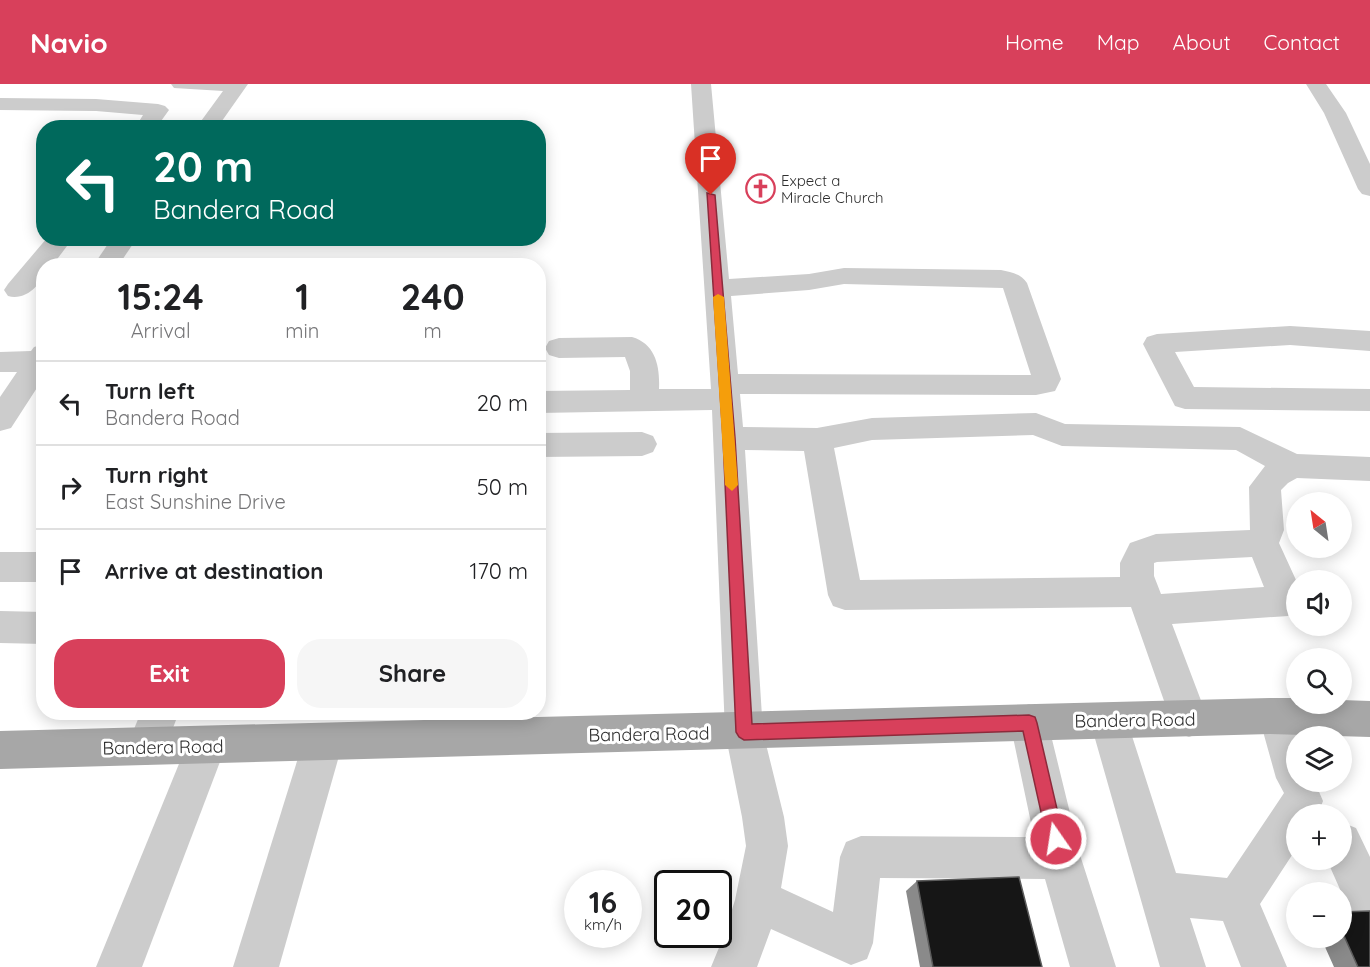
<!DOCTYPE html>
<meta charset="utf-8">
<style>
:root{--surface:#fff;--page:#f6f6f6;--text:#202124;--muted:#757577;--line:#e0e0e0;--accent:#d8405b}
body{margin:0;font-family:Quicksand,sans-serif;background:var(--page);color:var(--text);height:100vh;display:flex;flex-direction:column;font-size:22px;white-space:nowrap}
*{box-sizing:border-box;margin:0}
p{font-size:20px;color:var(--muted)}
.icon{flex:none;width:33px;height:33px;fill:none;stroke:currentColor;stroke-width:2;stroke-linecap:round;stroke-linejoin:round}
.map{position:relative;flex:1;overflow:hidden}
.sheet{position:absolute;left:36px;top:174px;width:510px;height:462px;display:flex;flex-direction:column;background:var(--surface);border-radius:24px;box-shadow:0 3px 15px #0003}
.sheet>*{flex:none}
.banner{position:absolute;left:36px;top:36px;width:510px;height:126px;border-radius:24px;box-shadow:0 3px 15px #0003;background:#00695c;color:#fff;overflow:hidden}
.needle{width:39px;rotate:330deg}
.tools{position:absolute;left:1286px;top:408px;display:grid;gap:12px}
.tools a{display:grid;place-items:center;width:66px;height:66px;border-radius:50%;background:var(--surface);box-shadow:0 3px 15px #0003;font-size:30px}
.speed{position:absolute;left:564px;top:786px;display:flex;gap:12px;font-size:30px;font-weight:700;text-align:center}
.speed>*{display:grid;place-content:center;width:78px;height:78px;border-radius:50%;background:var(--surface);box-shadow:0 3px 15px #0003;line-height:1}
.speed small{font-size:15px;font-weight:400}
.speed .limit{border:3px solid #111;border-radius:9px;background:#fff;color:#111}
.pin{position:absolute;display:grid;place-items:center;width:51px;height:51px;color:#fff;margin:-62px -26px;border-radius:50% 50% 50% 0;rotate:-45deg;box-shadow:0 0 6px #0007}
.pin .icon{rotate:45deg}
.me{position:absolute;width:66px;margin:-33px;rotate:347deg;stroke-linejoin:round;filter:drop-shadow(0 0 4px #0008)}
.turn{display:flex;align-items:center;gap:21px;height:126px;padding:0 18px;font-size:27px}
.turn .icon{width:78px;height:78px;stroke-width:2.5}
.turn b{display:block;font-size:42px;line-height:51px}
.eta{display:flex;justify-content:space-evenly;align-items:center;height:102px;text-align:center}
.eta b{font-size:36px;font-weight:700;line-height:42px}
.action{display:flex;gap:12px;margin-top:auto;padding:12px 18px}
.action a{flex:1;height:69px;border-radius:24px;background:var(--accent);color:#fff;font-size:24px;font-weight:700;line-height:69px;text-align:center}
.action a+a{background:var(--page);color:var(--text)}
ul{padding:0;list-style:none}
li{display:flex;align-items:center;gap:18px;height:84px;padding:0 18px;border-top:2px solid var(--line)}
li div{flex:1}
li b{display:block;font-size:22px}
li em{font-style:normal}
header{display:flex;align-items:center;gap:36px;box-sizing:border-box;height:84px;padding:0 30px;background:var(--accent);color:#fff}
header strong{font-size:28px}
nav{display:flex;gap:33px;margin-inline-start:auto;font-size:21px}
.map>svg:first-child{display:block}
</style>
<header>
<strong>Navio</strong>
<nav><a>Home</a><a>Map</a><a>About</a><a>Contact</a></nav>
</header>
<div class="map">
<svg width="1370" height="883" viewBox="0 0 1370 883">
<rect width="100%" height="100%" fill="#fff"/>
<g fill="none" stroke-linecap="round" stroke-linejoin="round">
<g fill="#ccc" fill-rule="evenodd">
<polygon points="171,0 248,0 217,44 196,44 223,7 174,4"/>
<path d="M691 0H711L729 195 809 190 844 184 1001 186C1011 188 1021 190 1027 199L1061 295 1055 307 1036 311 740 310 743 343 817 344 872 334 1036 329 1065 340 1240 343 1297 370 1370 373V397L1297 394 1288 399 1281 406 1284 446 1279 459 1296 496V529L1288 532 1172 540 1208 635 1203 648 1189 653 1175 648 1131 523 845 526 833 522 828 511 804 367 745 366 763 648 784 733 788 762 781 804 833 828 840 773 846 758 861 752 1034 753 1010 639 1015 626 1029 620 1043 626 1048 639 1081 774 1116 883H1070L1045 795 880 794 873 859 867 875 851 881 771 845 757 883H711L723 854 735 816 746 762 742 733 725 648 712 326 538 329V307L630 306V287L625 273 559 274 549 271 545 264 549 257 559 254 632 253C656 260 660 283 659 305H711ZM844 200 1003 204 1031 291 738 290 731 212 809 206ZM1033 351 1062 362 1236 366 1265 382 1249 403 1250 446 1156 450 1130 459 1120 479V493L860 496 834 364 872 356ZM1252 473 1264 503 1161 510 1154 492V479L1157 478Z"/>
<polygon points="1306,0 1326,0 1346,29 1370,80 1370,112 1362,110 1358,105 1324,29"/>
<polygon points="0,14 96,15 158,20 165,22 169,26 156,44 135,44 143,31 96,27 0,26"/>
<path d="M47 154H73L52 182H44C44 200 26 217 8 212L4 206 8 200Z"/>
<polygon points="112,154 137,154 118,182 93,182"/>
<polygon points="1290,242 1370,247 1370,267 1290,261 1175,268 1194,303 1370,305 1370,327 1185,325 1175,322 1143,260 1147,253 1157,250"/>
<polygon points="44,260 44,293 11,344 0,347 0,313 17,288 0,288 0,268 31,267 34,263"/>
<polygon points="642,348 653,352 657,360 653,368 642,372 538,373 538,349"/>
<rect x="0" y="468" width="44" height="30"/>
<polygon points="0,527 44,528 44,560 0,559"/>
<polygon points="1278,615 1292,620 1303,652 1296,652 1296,698 1315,698 1313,701 1317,703 1323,717 1318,730 1296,730 1296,765 1260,820 1287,883 1241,883 1223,837 1190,834 1206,883 1160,883 1090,637 1095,624 1109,619 1123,624 1176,789 1227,794 1284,709 1276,694 1259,633 1264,620"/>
<polygon points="141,628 179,628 161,676 147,681 133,676 127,662"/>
<polygon points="323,639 337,645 343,658 279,883 233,883 303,658 309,645"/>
<polygon points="206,643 220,648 226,662 142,883 96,883 192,648"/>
<polygon points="1341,738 1356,744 1370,773 1370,843 1354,837 1327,776 1341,776"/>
</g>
<polygon fill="#a7a7a7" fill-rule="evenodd" points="1270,614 1296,614 1296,620 1341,620 1341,616 1370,617 1370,653 1270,650 0,685 0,647"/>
</g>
<g fill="#8a8a8a">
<polygon points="917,797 1042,883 920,883 906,807"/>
<polygon points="1341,828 1370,883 1334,883 1321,854 1341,854"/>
</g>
<g fill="#161616" stroke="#5c5c5c" stroke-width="1.5">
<polygon points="1019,793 1042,883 933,883 917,797"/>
<polygon points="1370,827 1370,883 1358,883 1341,845 1341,828"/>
</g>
<polygon fill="#d8405b" stroke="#8c2a3b" stroke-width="1.5" points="707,109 715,111 735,354 752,640 1029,631 1035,633 1037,639 1064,755 1062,762 1056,764 1050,762 1047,755 1023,647 744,656 739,653 736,648 723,354"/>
<polygon fill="#f59e0b" points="718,210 724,213 738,401 732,407 725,401 713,213"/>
<defs>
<symbol id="church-ring" viewBox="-11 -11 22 22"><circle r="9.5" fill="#fff" stroke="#d8405b" stroke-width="1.5"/><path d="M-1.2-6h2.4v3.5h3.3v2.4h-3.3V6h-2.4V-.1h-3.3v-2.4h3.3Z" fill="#d8405b"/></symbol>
</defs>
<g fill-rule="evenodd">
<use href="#church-ring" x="744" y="88" width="33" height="33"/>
</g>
<g text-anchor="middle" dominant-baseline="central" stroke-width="6" stroke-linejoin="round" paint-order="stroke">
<g font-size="15" fill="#2f2f2f" stroke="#fff" text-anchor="start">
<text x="781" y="96">Expect a<tspan x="781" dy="17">Miracle Church</tspan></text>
</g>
<g font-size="18" fill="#2f2f2f" stroke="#fff">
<text transform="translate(1135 636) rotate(-1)">Bandera Road</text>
<text transform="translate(649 650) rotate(-1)">Bandera Road</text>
<text transform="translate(163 663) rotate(-1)">Bandera Road</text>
</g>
</g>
</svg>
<div class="tools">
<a><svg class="needle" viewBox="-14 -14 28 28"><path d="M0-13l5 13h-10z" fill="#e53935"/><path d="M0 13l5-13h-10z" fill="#757577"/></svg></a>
<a><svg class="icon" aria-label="sound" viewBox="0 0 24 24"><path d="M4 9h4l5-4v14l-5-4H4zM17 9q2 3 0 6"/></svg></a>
<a><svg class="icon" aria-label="search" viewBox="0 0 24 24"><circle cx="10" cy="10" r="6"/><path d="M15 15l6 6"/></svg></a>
<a><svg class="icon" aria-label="layers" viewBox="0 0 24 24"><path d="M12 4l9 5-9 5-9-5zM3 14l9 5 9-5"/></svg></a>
<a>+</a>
<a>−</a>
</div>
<div class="speed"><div>16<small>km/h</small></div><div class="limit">20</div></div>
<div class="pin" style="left:711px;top:111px;background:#d93025"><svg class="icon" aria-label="arrive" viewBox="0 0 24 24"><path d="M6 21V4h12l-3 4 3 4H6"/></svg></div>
<svg class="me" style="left:1056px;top:755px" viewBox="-20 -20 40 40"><circle r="17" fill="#d8405b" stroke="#fff" stroke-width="3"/><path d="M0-11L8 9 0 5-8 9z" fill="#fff"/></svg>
<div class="banner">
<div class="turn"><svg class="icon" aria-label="left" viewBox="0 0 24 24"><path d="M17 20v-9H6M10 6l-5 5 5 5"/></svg><div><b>20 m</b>Bandera Road</div></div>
</div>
<section class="sheet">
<div class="eta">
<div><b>15:24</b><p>Arrival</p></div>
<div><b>1</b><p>min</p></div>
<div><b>240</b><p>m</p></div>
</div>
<ul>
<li><svg class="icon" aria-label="left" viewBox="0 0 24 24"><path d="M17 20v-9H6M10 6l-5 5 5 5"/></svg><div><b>Turn left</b><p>Bandera Road</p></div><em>20 m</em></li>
<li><svg class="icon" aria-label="right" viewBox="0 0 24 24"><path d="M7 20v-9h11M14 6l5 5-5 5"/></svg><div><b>Turn right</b><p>East Sunshine Drive</p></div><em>50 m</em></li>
<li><svg class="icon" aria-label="arrive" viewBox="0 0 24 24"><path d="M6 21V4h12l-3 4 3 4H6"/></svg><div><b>Arrive at destination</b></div><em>170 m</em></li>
</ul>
<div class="action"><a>Exit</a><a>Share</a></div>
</section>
</div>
